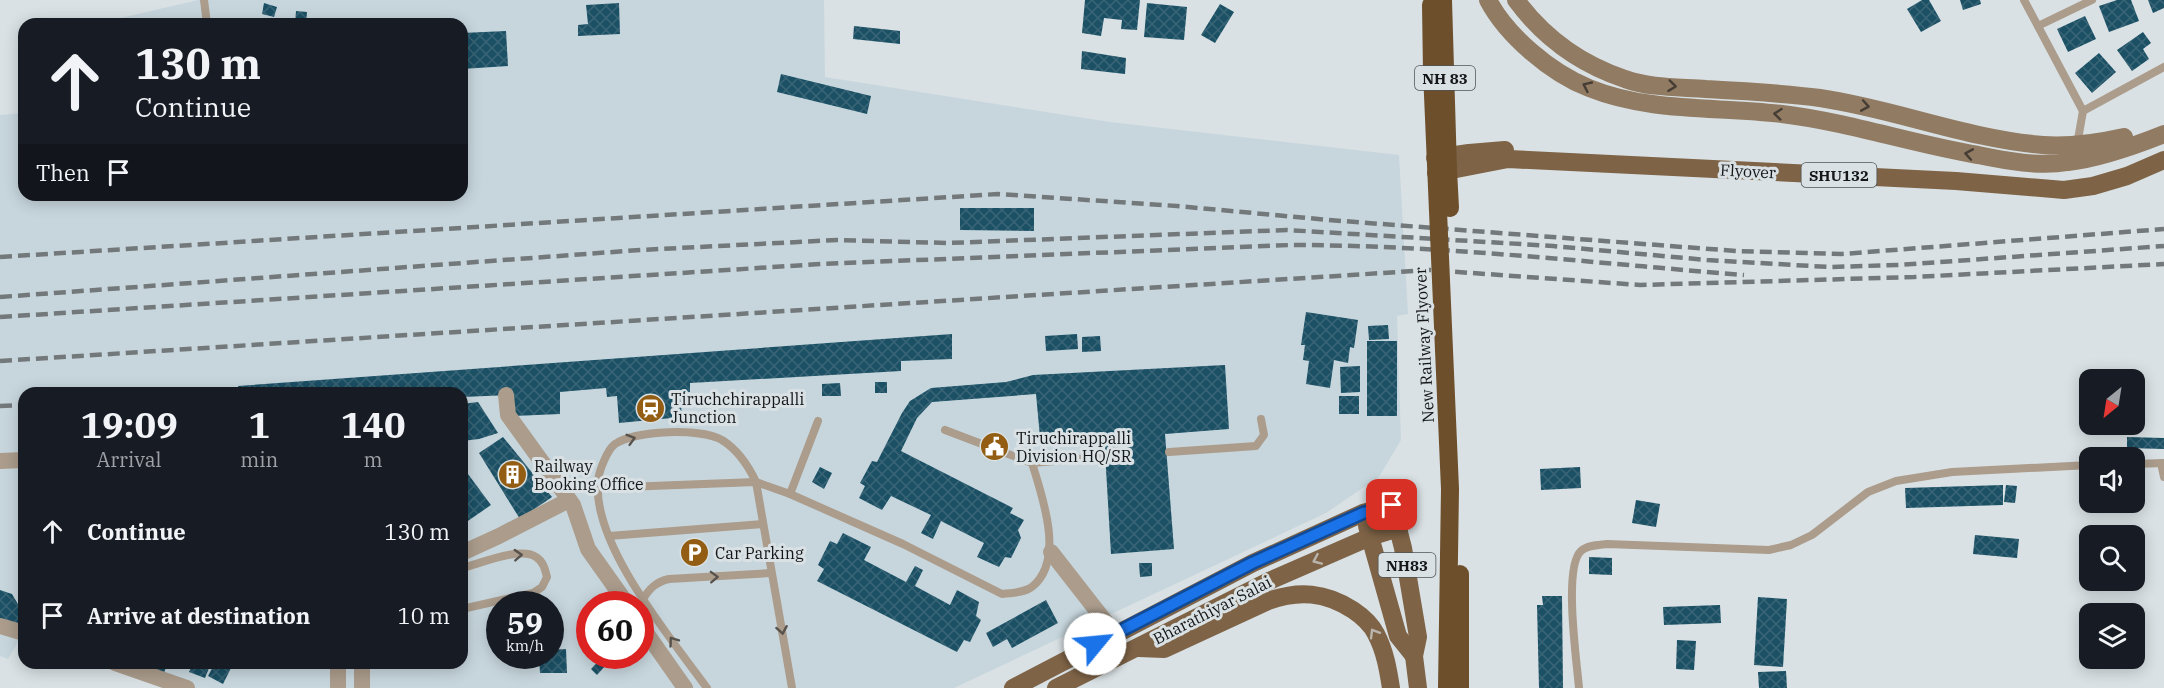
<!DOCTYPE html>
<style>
:root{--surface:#171b24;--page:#242831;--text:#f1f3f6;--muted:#9ea1a6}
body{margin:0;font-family:"IBM Plex Serif",serif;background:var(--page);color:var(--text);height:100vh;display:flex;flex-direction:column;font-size:22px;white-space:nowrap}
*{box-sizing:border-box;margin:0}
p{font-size:20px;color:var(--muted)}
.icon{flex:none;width:33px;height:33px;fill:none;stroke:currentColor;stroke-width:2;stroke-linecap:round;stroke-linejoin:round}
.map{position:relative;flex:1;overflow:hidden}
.side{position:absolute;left:18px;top:387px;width:450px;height:282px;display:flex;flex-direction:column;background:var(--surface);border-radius:18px;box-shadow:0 3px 15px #0003}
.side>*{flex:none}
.guide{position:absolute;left:18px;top:18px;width:450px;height:183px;border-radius:18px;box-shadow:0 3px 15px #0003;background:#171b24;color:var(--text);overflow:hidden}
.needle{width:39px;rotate:210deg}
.fabs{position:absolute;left:2079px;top:369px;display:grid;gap:12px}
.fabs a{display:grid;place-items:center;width:66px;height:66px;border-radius:12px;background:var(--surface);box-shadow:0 3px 15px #0003;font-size:30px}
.speed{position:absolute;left:486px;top:591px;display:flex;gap:12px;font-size:30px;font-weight:700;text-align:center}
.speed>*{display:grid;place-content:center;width:78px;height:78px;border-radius:50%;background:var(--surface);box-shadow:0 3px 15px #0003;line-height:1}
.speed small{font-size:15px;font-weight:400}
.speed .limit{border:9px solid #d22;background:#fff;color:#111}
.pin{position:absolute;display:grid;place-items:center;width:51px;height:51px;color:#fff;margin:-26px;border-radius:12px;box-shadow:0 3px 9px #0006}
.me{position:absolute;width:66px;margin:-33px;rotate:62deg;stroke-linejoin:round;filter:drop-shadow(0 0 4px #0008)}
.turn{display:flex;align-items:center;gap:21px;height:126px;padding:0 18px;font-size:27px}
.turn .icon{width:78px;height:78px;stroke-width:2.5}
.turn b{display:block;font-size:42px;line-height:51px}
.then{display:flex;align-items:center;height:57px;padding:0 18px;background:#0003;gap:12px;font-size:22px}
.eta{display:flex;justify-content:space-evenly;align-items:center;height:102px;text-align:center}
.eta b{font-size:36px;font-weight:800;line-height:42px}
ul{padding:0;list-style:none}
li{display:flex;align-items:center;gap:18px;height:84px;padding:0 18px}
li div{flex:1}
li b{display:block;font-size:22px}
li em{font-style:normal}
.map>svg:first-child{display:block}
</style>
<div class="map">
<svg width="2164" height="688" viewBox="0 0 2164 688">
<defs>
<pattern id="building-cross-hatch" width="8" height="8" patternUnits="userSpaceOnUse" patternTransform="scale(1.5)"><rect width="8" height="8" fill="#1b5065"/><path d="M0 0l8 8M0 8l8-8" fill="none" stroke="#3a6576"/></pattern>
</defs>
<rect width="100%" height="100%" fill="#d9e1e4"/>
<path fill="#c7d6dd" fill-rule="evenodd" d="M198 0H824L825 77 1110 122 1399 155 1408 314 1397 316 1401 440 1379 477 1326 513 954 688H171L98 663H462V393H24V638L21 637 8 659 0 656V115L24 113V195H462V24H95ZM500 604H550V656H500ZM590 604H640V656H590Z"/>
<g fill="url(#building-cross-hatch)">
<polygon points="1085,0 1140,0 1137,30 1121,29 1122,20 1104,18 1101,36 1082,33"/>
<polygon points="1922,0 1929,0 1941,21 1921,32 1907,9"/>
<polygon points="1960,0 1980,0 1981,4 1963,10"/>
<polygon points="2117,0 2131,0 2139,21 2109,32 2099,6"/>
<polygon points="2148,0 2164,0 2164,8 2153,13"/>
<polygon points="264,3 277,7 274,17 262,14"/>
<polygon points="619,3 620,34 578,36 578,25 588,24 586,5"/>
<polygon points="1147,3 1187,7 1184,40 1144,37"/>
<polygon points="1220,4 1234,12 1215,43 1201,35"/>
<polygon points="296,11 307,12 306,24 295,24"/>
<polygon points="2085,16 2096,39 2068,52 2057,29"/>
<polygon points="854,26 900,31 900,44 853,39"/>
<polygon points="506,31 508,66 462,69 462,33"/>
<polygon points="2143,32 2151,43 2143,49 2149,59 2132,71 2117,50"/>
<polygon points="1082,51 1126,58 1125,74 1081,69"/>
<polygon points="2099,53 2116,72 2092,93 2075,73"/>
<polygon points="781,74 871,96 867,114 777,92"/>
<polygon points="960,208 1034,208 1034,231 960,230"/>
<polygon points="1306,312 1358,320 1354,348 1350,347 1348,363 1334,360 1330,388 1306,384 1309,361 1303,360 1305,345 1301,345"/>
<polygon points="1388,325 1389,339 1369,340 1368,326"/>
<polygon points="952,334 952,359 901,361 901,371 690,383 690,392 680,392 682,417 619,423 617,396 607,397 606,388 560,392 560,414 514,416 512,395 462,397 462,393 239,393 238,386"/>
<polygon points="1077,334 1078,349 1046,351 1045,336"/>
<polygon points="1100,336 1101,351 1082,352 1082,337"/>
<rect x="1367" y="341" width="30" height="75"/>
<polygon points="1225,365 1229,429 1165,434 1174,549 1111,554 1104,435 1040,437 1036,394 932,402 917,418 901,451 1013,508 1010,513 1024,520 1018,530 1021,538 1011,558 1005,557 999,567 977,557 984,543 941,521 933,539 921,533 931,515 891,496 882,510 859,498 865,486 860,483 872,461 877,462 902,413 910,401 931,388 1006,382 1033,375"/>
<polygon points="1360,366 1360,392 1341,393 1340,367"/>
<rect x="875" y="382" width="12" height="11"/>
<polygon points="840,383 841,396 822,396 822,384"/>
<rect x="1339" y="396" width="20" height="18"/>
<polygon points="478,402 498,433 479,439 462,441 462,404"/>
<polygon points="503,437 552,497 520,519 479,453"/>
<polygon points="2127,437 2164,438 2164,449 2127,448"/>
<polygon points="462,466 491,505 462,525"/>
<polygon points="820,467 832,473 824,489 812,482"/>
<polygon points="1580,467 1581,488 1541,490 1540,469"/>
<polygon points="2003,485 2003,505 1906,508 1905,488"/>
<polygon points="2006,485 2017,486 2015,503 2004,502"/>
<polygon points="1636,500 1660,504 1656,527 1632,523"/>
<polygon points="843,533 871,547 864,560 906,582 915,566 923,570 915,586 950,605 957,590 979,602 976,616 981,620 970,642 964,640 957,652 817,581 824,569 818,565 830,541 837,544"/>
<polygon points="1975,535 2019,539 2017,558 1973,554"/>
<polygon points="1589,557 1612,558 1612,575 1589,574"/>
<polygon points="1139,563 1152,563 1152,576 1140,577"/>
<polygon points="0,590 12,594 19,606 24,607 24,629 0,621"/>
<polygon points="1542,596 1562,596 1563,688 1539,688 1537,605 1543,605"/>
<polygon points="1758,597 1787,599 1783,667 1754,665"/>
<polygon points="1046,600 1058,623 1012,648 1007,639 993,647 986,633"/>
<polygon points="1720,605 1721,623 1664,625 1663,607"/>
<polygon points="1677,640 1696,641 1694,670 1676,669"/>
<polygon points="566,649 567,673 540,673 539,656 550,656 550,650"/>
<polygon points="600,659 606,665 597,675 591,669"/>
<polygon points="128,663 168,663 163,675"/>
<polygon points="193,663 211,663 205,678 189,672"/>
<polygon points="215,663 220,663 231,668 223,684 208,676"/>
<polygon points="1786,671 1787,688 1759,688 1758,672"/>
</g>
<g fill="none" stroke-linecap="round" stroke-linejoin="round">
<g stroke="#ab9c8c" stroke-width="8">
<polyline points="204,0 207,24"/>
<polyline points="2024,0 2083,111 2164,67"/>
<polyline points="2038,26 2092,0"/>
<polyline points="2077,145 2083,111"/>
<polyline points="945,430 1032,463"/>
<polyline points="1169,452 1256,446 1264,435 1261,419"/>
<polyline points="2161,463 2164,477"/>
<polyline points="2134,464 2164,463"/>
<polyline points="599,488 756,482 790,494 818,421"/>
<path d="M790 494 903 544 1002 594C1011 593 1025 593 1033 586 1065 559 1042 496 1032 463L1101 457"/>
<polyline points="609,536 763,524"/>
<path d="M462 568C479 564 521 546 536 557 543 561 545 569 547 577L542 587 533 593 462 609"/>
<path d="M643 599C650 588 656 582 669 579L771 573"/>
<path d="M707 688C671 638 592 545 598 481 599 471 607 450 615 444 636 430 700 428 722 440 738 450 748 465 756 482L792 688"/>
<path d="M1579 688C1577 663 1563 567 1581 551 1587 545 1599 545 1607 544L1769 550 1791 545 1812 535 1868 492 1896 481 1952 472 2090 465"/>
</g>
<g stroke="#ab9c8c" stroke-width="16">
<polyline points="506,395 508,415 573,505 588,549 627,604"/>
<polyline points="0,461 24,460"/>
<polyline points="1051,552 1115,634"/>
<polyline points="462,553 499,536 569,500"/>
<polyline points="640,624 685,688"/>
<polyline points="0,626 24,633"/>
<polyline points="115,663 187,688"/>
<polyline points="338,663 338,688"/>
<polyline points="362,663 362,688"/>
</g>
<g stroke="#917b63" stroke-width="18">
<path d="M1488 0C1507 36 1551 73 1589 88 1651 113 1718 106 1782 114 1848 122 1912 144 1978 155 2007 161 2039 167 2068 162 2101 158 2134 146 2164 134"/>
<path d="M1516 0C1544 38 1580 64 1625 79 1649 88 1680 87 1706 89 1744 91 1782 93 1820 98 1895 109 1967 139 2043 145 2070 147 2097 143 2124 137"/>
</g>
<g stroke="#7e6346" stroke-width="18">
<polyline points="1435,158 1469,153 1505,150"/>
<polyline points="1436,173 1508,159 1956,181 2064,190 2093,186 2127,176 2164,160"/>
<polyline points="1367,526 1398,636 1414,656"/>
<path d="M1139 648 1164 649 1268 601C1299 590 1325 592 1353 610 1362 616 1371 624 1376 634 1385 651 1388 669 1391 688"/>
<polyline points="1013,688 1253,563 1363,513 1392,505 1403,548 1418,637 1414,656 1418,688"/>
<polyline points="1056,688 1269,581 1370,537 1399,528"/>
</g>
<g stroke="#6d4f2c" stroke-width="18">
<polyline points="1443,0 1448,170"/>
<polyline points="1431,5 1432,72"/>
</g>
<g stroke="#73787a" stroke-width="4.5" stroke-dasharray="12 6" stroke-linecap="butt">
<polyline points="0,257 998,194 1177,206 1329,220 1736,251 1842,254 2164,229"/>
<polyline points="0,297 640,250 837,240 948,243 1287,230 1553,246 1707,260 1829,267 1899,265 2164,246"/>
<path d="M0 317 820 264 1291 245C1442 245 1593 263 1744 275"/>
<polyline points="0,361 1430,270 1640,285 1914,277 2164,264"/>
<polyline points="0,406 24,405"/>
</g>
<g stroke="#6d4f2c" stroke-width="18">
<polyline points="1432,72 1450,489 1447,688"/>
<polyline points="1448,170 1450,208"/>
<polyline points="1460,688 1460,574"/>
</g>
</g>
<defs><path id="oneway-chevron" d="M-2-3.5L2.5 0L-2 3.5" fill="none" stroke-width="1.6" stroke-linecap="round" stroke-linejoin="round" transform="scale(1.5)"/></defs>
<g stroke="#463e35">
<use href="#oneway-chevron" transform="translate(1587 86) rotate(-155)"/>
<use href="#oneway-chevron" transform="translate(1672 86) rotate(7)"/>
<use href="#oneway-chevron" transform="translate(1865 106) rotate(10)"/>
<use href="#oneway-chevron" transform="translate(1778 114) rotate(-174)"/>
<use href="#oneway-chevron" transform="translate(1969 154) rotate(-170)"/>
</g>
<g stroke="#58524c">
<use href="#oneway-chevron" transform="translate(631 439) rotate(-16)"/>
<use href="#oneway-chevron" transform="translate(518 555) rotate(-3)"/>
<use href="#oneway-chevron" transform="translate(714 577) rotate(-2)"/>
<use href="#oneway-chevron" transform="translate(782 630) rotate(80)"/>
<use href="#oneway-chevron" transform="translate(673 641) rotate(-126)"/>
</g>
<g stroke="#b9b5ad">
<use href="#oneway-chevron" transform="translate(1317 560) rotate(156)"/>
<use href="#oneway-chevron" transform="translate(1374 633) rotate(-121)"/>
</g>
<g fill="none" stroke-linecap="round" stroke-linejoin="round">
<defs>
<polyline id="route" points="1095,644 1252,563 1363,513 1392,505"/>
</defs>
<use href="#route" stroke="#114b97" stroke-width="15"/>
<use href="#route" stroke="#1a73e8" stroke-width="10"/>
</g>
<defs>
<symbol id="station-disc" viewBox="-11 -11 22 22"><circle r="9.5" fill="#935e13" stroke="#d9e1e4"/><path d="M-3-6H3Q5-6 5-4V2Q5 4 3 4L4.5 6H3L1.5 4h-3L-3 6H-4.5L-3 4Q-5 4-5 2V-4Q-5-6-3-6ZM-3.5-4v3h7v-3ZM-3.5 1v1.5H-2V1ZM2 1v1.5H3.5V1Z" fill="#fff"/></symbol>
<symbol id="civic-disc" viewBox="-11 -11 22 22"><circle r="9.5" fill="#935e13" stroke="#d9e1e4"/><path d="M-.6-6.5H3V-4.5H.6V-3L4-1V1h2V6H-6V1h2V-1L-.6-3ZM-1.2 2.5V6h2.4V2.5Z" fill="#fff"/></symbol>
<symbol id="building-disc" viewBox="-11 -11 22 22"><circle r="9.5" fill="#935e13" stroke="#d9e1e4"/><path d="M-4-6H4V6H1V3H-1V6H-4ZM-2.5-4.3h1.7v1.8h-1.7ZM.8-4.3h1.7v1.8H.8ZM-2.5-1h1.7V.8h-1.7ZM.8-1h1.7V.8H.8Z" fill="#fff"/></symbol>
<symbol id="parking-disc" viewBox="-11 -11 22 22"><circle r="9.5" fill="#935e13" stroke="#d9e1e4"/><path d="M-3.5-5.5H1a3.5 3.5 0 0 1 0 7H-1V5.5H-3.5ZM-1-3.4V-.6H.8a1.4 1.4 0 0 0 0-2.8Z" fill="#fff"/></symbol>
</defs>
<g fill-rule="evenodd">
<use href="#station-disc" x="634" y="392" width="33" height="33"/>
<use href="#civic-disc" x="978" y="430" width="33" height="33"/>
<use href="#building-disc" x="496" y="458" width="33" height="33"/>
<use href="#parking-disc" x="678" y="536" width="33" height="33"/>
</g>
<g text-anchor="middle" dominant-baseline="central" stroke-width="6" stroke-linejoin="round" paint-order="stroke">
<g fill="#d9e1e4" stroke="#4f5354" stroke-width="1.5">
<rect x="1415" y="66" width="60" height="24" rx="4.5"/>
<rect x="1801.5" y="163" width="75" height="24" rx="4.5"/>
<rect x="1378.5" y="553" width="57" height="24" rx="4.5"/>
</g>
<g font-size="15" font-weight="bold" fill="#141617">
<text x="1445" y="78">NH 83</text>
<text x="1839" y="175">SHU132</text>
<text x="1407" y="565">NH83</text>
</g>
<g font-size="16" fill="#141617" stroke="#d9e1e4">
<text transform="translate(1748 171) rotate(3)">Flyover</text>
<text transform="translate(1424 345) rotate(-93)">New Railway Flyover</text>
<text transform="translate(1212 610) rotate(-27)">Bharathiyar Salai</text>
</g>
<g font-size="16" fill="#141617" stroke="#d9e1e4" text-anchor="start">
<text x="671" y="399">Tiruchchirappalli<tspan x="671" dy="18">Junction</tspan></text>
<text x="1016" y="438">Tiruchirappalli<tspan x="1016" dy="18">Division HQ/SR</tspan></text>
<text x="534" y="466">Railway<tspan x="534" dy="18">Booking Office</tspan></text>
<text x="715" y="553">Car Parking</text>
</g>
</g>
</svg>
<div class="fabs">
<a><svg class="needle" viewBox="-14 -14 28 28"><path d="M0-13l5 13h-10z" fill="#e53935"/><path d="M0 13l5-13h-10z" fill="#9ea1a6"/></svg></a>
<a><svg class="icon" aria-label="sound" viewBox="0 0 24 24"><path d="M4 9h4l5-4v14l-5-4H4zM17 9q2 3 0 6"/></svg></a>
<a><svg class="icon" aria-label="search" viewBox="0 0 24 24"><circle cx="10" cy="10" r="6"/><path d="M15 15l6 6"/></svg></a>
<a><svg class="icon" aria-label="layers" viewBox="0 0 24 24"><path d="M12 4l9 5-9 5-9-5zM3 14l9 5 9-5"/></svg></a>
</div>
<div class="speed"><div>59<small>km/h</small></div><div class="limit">60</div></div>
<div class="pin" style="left:1392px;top:505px;background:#d93025"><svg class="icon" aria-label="arrive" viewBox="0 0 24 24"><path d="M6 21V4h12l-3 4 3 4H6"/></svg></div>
<svg class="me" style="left:1095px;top:644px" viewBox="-20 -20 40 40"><circle r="19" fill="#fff"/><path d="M0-13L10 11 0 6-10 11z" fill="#1a73e8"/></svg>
<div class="guide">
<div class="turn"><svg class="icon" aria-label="ahead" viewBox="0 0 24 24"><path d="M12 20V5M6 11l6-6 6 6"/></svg><div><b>130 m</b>Continue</div></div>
<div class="then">Then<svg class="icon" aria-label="arrive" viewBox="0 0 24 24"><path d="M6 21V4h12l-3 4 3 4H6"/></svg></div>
</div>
<section class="side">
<div class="eta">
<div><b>19:09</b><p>Arrival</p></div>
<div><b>1</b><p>min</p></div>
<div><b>140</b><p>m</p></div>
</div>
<ul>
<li><svg class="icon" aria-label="ahead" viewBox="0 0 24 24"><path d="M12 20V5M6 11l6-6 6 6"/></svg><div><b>Continue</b></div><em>130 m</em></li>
<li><svg class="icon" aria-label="arrive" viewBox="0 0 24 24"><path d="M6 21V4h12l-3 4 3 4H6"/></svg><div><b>Arrive at destination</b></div><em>10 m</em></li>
</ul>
</section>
</div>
